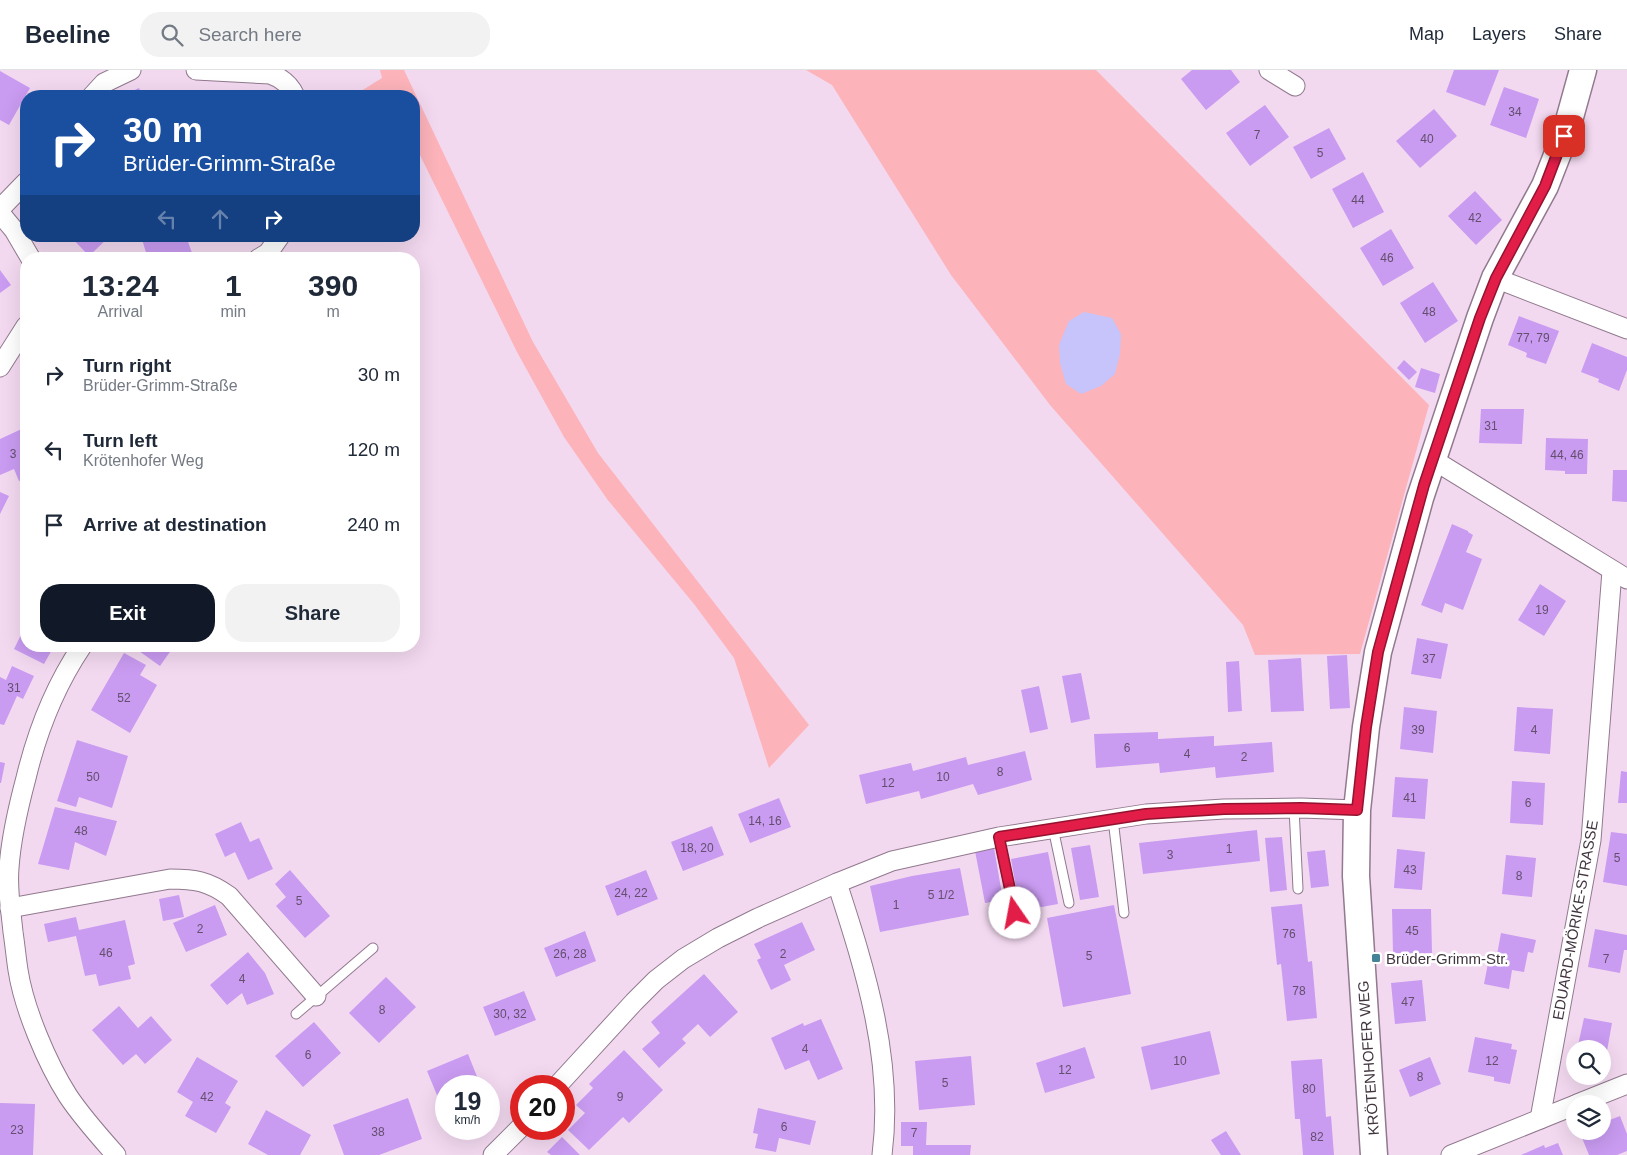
<!DOCTYPE html>
<meta charset="utf-8">
<style>
:root{--surface:#fff;--page:#f2f2f3;--text:#1f2937;--muted:#747a83;--line:#e0e1e3;--accent:#111827}
body{margin:0;font-family:Helvetica,sans-serif;background:var(--page);color:var(--text);height:100vh;display:flex;flex-direction:column;font-size:19px;white-space:nowrap}
*{box-sizing:border-box;margin:0}
p{font-size:16px;color:var(--muted)}
.icon{flex:none;width:28px;height:28px;fill:none;stroke:currentColor;stroke-width:2;stroke-linecap:round;stroke-linejoin:round}
.map{position:relative;flex:1;overflow:hidden}
.side{position:absolute;left:20px;top:182px;width:400px;height:400px;display:flex;flex-direction:column;background:var(--surface);border-radius:20px;box-shadow:0 5px 20px #0002}
.side>*{flex:none}
.hud{position:absolute;left:20px;top:20px;width:400px;height:152px;border-radius:20px;box-shadow:0 5px 20px #0002;background:#1a4fa0;color:#fff;overflow:hidden}
.tools{position:absolute;left:1566px;top:970px;display:grid;gap:10px}
.tools a{display:grid;place-items:center;width:45px;height:45px;border-radius:50%;background:var(--surface);box-shadow:0 5px 20px #0002;font-size:25px}
.speed{position:absolute;left:435px;top:1005px;display:flex;gap:10px;font-size:25px;font-weight:700;text-align:center}
.speed>*{display:grid;place-content:center;width:65px;height:65px;border-radius:50%;background:var(--surface);box-shadow:0 5px 20px #0002;line-height:1}
.speed small{font-size:12px;font-weight:400}
.speed .limit{border:8px solid #d22;background:#fff;color:#111}
.pin{position:absolute;display:grid;place-items:center;width:42px;height:42px;color:#fff;margin:-21px;border-radius:10px;box-shadow:0 2px 8px #0006}
.me{position:absolute;width:55px;margin:-28px;rotate:348deg;stroke-linejoin:round;filter:drop-shadow(0 0 4px #0008)}
.turn{display:flex;align-items:center;gap:18px;height:105px;padding:0 20px;font-size:22px}
.turn .icon{width:65px;height:65px;stroke-width:2.5}
.turn b{display:block;font-size:35px;line-height:42px}
.lanes{display:flex;align-items:center;height:48px;padding:0 20px;background:#0003;justify-content:center;gap:25px;direction:ltr}
.lanes .off{opacity:.35}
.eta{display:flex;justify-content:space-evenly;align-items:center;height:85px;text-align:center}
.eta b{font-size:30px;font-weight:700;line-height:35px}
.button{display:flex;gap:10px;margin-top:auto;padding:10px 20px}
.button a{flex:1;height:58px;border-radius:20px;background:var(--accent);color:#fff;font-size:20px;font-weight:700;line-height:58px;text-align:center}
.button a+a{background:var(--page);color:var(--text)}
ul{padding:0;list-style:none}
li{display:flex;align-items:center;gap:15px;height:75px;padding:0 20px}
li div{flex:1}
li b{display:block;font-size:19px}
li em{font-style:normal}
header{display:flex;align-items:center;gap:30px;box-sizing:border-box;height:70px;padding:0 25px;background:var(--surface);border-bottom:1px solid var(--line)}
header strong{font-size:24px}
nav{display:flex;gap:28px;margin-inline-start:auto;font-size:18px}
.search{width:350px;height:45px;background:var(--page);display:flex;align-items:center;gap:12px;box-sizing:border-box;padding:0 18px;border-radius:20px;color:var(--muted);font-size:19px}
.map>svg:first-child{display:block}
</style>
<header>
<strong>Beeline</strong>
<div class="search"><svg class="icon" aria-label="search" viewBox="0 0 24 24"><circle cx="10" cy="10" r="6"/><path d="M15 15l6 6"/></svg>Search here</div>
<nav><a>Map</a><a>Layers</a><a>Share</a></nav>
</header>
<div class="map">
<svg width="1627" height="1085" viewBox="0 0 1627 1085">
<rect width="100%" height="100%" fill="#f3d9f0"/>
<g fill="#fcb3ba">
<polygon points="380,0 404,0 533,272 598,383 809,655 769,698 734,588 694,534 607,429 564,367 517,282 414,73 414,26 353,26 382,8"/>
<polygon points="806,0 1096,0 1429,335 1360,584 1255,585 1243,555 1050,335 951,205 832,15"/>
</g>
<polygon fill="#c6c4fb" points="1084,242 1112,248 1121,264 1120,284 1115,304 1101,316 1081,324 1066,314 1060,293 1059,275 1069,251"/>
<g fill="#c99bf1">
<polygon points="1192,0 1231,0 1240,12 1206,40 1181,9"/>
<polygon points="1454,0 1499,0 1485,36 1446,22"/>
<polygon points="0,1 30,18 9,55 0,50"/>
<polygon points="1504,17 1539,29 1526,68 1490,55"/>
<polygon points="139,18 142,26 122,26"/>
<polygon points="177,22 210,24 210,26 176,26"/>
<polygon points="1265,35 1289,67 1250,96 1226,63"/>
<polygon points="1434,39 1457,66 1420,98 1396,71"/>
<polygon points="1329,58 1346,89 1311,109 1293,77"/>
<polygon points="1363,102 1384,142 1353,158 1332,119"/>
<polygon points="1475,121 1502,150 1476,175 1448,146"/>
<polygon points="1391,159 1414,198 1383,216 1360,178"/>
<polygon points="70,166 110,166 89,186"/>
<polygon points="141,166 186,166 192,183 174,189 148,189"/>
<polygon points="112,182 118,189 105,189"/>
<polygon points="0,200 11,215 0,223"/>
<polygon points="1433,212 1458,251 1425,273 1400,233"/>
<polygon points="1519,246 1559,261 1546,294 1526,287 1527,283 1508,275"/>
<polygon points="1592,273 1627,287 1627,300 1619,321 1598,312 1599,309 1581,302"/>
<polygon points="1404,290 1417,302 1409,310 1397,298"/>
<polygon points="1421,298 1440,304 1435,323 1415,317"/>
<polygon points="1481,339 1524,339 1522,374 1479,373"/>
<polygon points="26,357 26,408 19,411 14,399 0,405 0,369"/>
<polygon points="1546,368 1588,369 1587,404 1565,404 1565,401 1545,400"/>
<polygon points="1613,400 1627,400 1627,432 1612,431"/>
<polygon points="0,422 9,426 0,444"/>
<polygon points="1452,454 1468,461 1468,462 1473,465 1466,482 1482,489 1463,540 1445,533 1442,543 1421,535"/>
<polygon points="1540,514 1566,531 1544,566 1518,550"/>
<polygon points="26,555 26,576 54,576 44,594 14,579"/>
<polygon points="1417,568 1448,574 1441,609 1411,604"/>
<polygon points="132,576 174,576 160,596"/>
<polygon points="124,583 146,595 140,605 157,615 130,663 91,640"/>
<polygon points="1347,585 1350,638 1330,639 1327,586"/>
<polygon points="1301,588 1304,641 1271,642 1268,590"/>
<polygon points="1239,591 1242,641 1228,642 1226,592"/>
<polygon points="12,596 34,606 23,629 17,626 4,655 0,654 0,607 6,610"/>
<polygon points="1081,603 1090,649 1071,653 1062,606"/>
<polygon points="1039,616 1048,659 1030,663 1021,620"/>
<polygon points="1404,637 1437,641 1433,683 1400,679"/>
<polygon points="1517,637 1553,639 1550,684 1514,681"/>
<polygon points="1158,662 1158,669 1214,666 1214,676 1272,672 1274,702 1216,708 1215,697 1160,703 1159,693 1096,698 1094,664"/>
<polygon points="77,670 128,686 112,738 79,727 76,737 57,731"/>
<polygon points="1025,681 1032,710 978,725 973,714 921,729 919,721 866,734 859,705 911,693 913,701 966,687 968,695"/>
<polygon points="0,692 5,693 1,713 0,713"/>
<polygon points="1621,701 1627,702 1627,733 1618,733"/>
<polygon points="1395,707 1428,709 1425,749 1392,747"/>
<polygon points="1512,711 1545,713 1543,755 1510,753"/>
<polygon points="779,728 791,757 750,773 738,744"/>
<polygon points="55,737 117,751 106,786 75,772 69,800 38,794"/>
<polygon points="241,752 250,772 259,768 273,799 248,810 235,782 225,787 215,764"/>
<polygon points="712,756 724,785 683,801 671,772"/>
<polygon points="1257,760 1260,791 1143,804 1139,773"/>
<polygon points="1611,762 1627,764 1627,816 1603,812"/>
<polygon points="1282,767 1287,820 1270,822 1265,768"/>
<polygon points="1090,775 1099,827 1080,830 1071,778"/>
<polygon points="994,778 1003,830 985,833 975,781"/>
<polygon points="1397,779 1425,782 1422,820 1394,818"/>
<polygon points="1325,780 1329,816 1311,818 1307,782"/>
<polygon points="1048,782 1058,834 1020,841 1011,789"/>
<polygon points="1506,785 1536,788 1532,827 1502,824"/>
<polygon points="960,798 969,845 880,862 870,816 912,806"/>
<polygon points="290,800 330,846 305,868 276,836 286,827 275,814"/>
<polygon points="646,800 658,829 617,846 605,816"/>
<polygon points="179,825 184,847 163,851 159,829"/>
<polygon points="1302,834 1308,892 1312,891 1317,948 1287,951 1281,894 1277,895 1271,837"/>
<polygon points="215,835 227,865 186,882 173,853"/>
<polygon points="1114,835 1131,924 1063,937 1047,848"/>
<polygon points="1392,839 1431,839 1432,883 1393,883"/>
<polygon points="76,847 79,860 125,850 135,894 128,896 131,909 99,916 96,904 85,906 76,866 48,872 44,854"/>
<polygon points="802,852 815,880 784,895 791,910 771,920 757,890 761,888 754,874"/>
<polygon points="1595,859 1627,865 1627,880 1624,880 1620,903 1588,897"/>
<polygon points="585,861 596,891 556,907 544,878"/>
<polygon points="1501,863 1536,870 1533,883 1528,882 1524,902 1512,900 1509,919 1484,914 1489,888 1496,890"/>
<polygon points="248,882 265,903 274,924 247,935 242,923 227,935 210,915"/>
<polygon points="704,904 738,942 710,967 698,954 682,969 686,973 659,998 642,979 660,963 651,952"/>
<polygon points="386,907 416,937 379,973 349,943"/>
<polygon points="1422,910 1426,951 1395,954 1391,913"/>
<polygon points="524,921 536,950 495,966 483,937"/>
<polygon points="119,936 138,958 151,946 172,970 145,994 136,984 123,995 92,960"/>
<polygon points="1584,948 1612,953 1607,981 1578,975"/>
<polygon points="821,949 843,999 818,1010 809,990 785,1000 771,968 803,953 804,956"/>
<polygon points="314,952 341,983 303,1017 275,986"/>
<polygon points="1210,961 1220,1004 1151,1020 1141,977"/>
<polygon points="1475,967 1512,974 1511,979 1517,980 1510,1014 1494,1011 1494,1007 1468,1002"/>
<polygon points="1085,977 1095,1008 1045,1023 1036,993"/>
<polygon points="624,980 663,1020 629,1053 623,1047 589,1080 568,1060 585,1043 576,1035 593,1018 589,1014"/>
<polygon points="468,984 480,1014 473,1016 446,1016 446,1027 439,1030 427,1001"/>
<polygon points="971,986 975,1035 919,1040 915,991"/>
<polygon points="197,987 238,1011 225,1033 231,1037 216,1063 185,1046 193,1032 177,1022"/>
<polygon points="1430,987 1441,1014 1410,1027 1399,1000"/>
<polygon points="1322,989 1326,1047 1331,1046 1334,1085 1303,1085 1300,1049 1295,1049 1291,991"/>
<polygon points="408,1028 422,1069 379,1085 344,1085 333,1055"/>
<polygon points="0,1033 35,1034 33,1085 0,1085"/>
<polygon points="758,1038 816,1051 810,1075 779,1068 776,1082 755,1078 758,1064 753,1063"/>
<polygon points="266,1040 311,1065 300,1085 268,1085 248,1074"/>
<polygon points="1620,1046 1627,1064 1627,1081 1617,1085 1589,1085 1580,1063 1583,1061 1602,1061 1602,1053"/>
<polygon points="901,1052 927,1052 926,1075 971,1075 970,1085 913,1085 913,1076 901,1076"/>
<polygon points="1226,1061 1241,1085 1221,1085 1211,1070"/>
<polygon points="562,1067 580,1085 551,1085 547,1082"/>
<polygon points="1558,1073 1563,1085 1521,1085 1544,1075 1545,1078"/>
</g>
<g fill="none" stroke-linecap="round" stroke-linejoin="round">
<defs>
<g id="lane">
<polyline points="1294,738 1298,819"/>
<polyline points="1113,749 1124,843"/>
<polyline points="1053,758 1069,833"/>
<polyline points="999,767 1015,843"/>
<polyline points="296,944 373,878"/>
</g>
<g id="street">
<path d="M196 0 270 4C282 8 290 15 295 26"/>
<polyline points="1269,0 1295,16"/>
<polyline points="92,26 104,13 131,0"/>
<polyline points="0,139 26,112"/>
<polyline points="0,143 14,160 31,189"/>
<polyline points="258,189 268,183 280,166"/>
<polyline points="1495,208 1627,259"/>
<polyline points="0,297 26,256"/>
<polyline points="1432,389 1627,509"/>
<path d="M82 576C55 616 37 662 26 708 18 738 11 767 9 798 7 819 11 841 13 862 15 875 16 887 18 900 24 939 47 993 68 1026 82 1047 99 1066 116 1085"/>
<path d="M837 813C866 902 894 991 882 1085"/>
<path d="M10 838 170 809C195 809 208 811 229 826L316 926"/>
<polyline points="557,1016 634,932 656,910 683,889 718,868 758,848 837,813 892,791 999,767 1146,744 1224,739 1301,738 1357,740"/>
<polyline points="1577,1034 1627,1014"/>
<polyline points="1540,1049 1591,770 1612,501"/>
<polyline points="493,1085 521,1057"/>
<polyline points="1451,1085 1575,1035"/>
</g>
<polyline id="secondary" points="1374,1085 1356,806 1357,740 1366,657 1378,582 1420,428 1480,248 1495,208 1545,116 1565,65 1583,0"/>
</defs>
<use href="#lane" stroke="#91798e" stroke-width="11"/>
<use href="#street" stroke="#91798e" stroke-width="21"/>
<use href="#secondary" stroke="#91798e" stroke-width="29"/>
<use href="#lane" stroke="#fff" stroke-width="9"/>
<use href="#street" stroke="#fff" stroke-width="19"/>
<use href="#secondary" stroke="#fff" stroke-width="26"/>
</g>
<g fill="none" stroke-linecap="round" stroke-linejoin="round">
<defs>
<polyline id="route" points="1015,843 999,767 1146,744 1224,739 1301,738 1357,740 1366,657 1378,582 1424,415 1480,248 1496,208 1545,116 1564,66"/>
</defs>
<use href="#route" stroke="#92132f" stroke-width="12"/>
<use href="#route" stroke="#e11d48" stroke-width="9"/>
</g>
<rect fill="#448398" stroke="#fff" stroke-width="2" x="1371" y="883" width="10" height="10" rx="2.5"/>
<g text-anchor="middle" dominant-baseline="central" stroke-width="5" stroke-linejoin="round" paint-order="stroke">
<g font-size="12" fill="#634f6c">
<text x="1515" y="42">34</text>
<text x="1257" y="65">7</text>
<text x="1427" y="69">40</text>
<text x="1320" y="83">5</text>
<text x="1358" y="130">44</text>
<text x="1475" y="148">42</text>
<text x="1387" y="188">46</text>
<text x="1429" y="242">48</text>
<text x="1533" y="268">77, 79</text>
<text x="1491" y="356">31</text>
<text x="13" y="384">3</text>
<text x="1567" y="385">44, 46</text>
<text x="1542" y="540">19</text>
<text x="1429" y="589">37</text>
<text x="14" y="618">31</text>
<text x="124" y="628">52</text>
<text x="1418" y="660">39</text>
<text x="1534" y="660">4</text>
<text x="1127" y="678">6</text>
<text x="1187" y="684">4</text>
<text x="1244" y="687">2</text>
<text x="1000" y="702">8</text>
<text x="93" y="707">50</text>
<text x="943" y="707">10</text>
<text x="888" y="713">12</text>
<text x="1410" y="728">41</text>
<text x="1528" y="733">6</text>
<text x="765" y="751">14, 16</text>
<text x="81" y="761">48</text>
<text x="697" y="778">18, 20</text>
<text x="1229" y="779">1</text>
<text x="1170" y="785">3</text>
<text x="1617" y="788">5</text>
<text x="1410" y="800">43</text>
<text x="1519" y="806">8</text>
<text x="631" y="823">24, 22</text>
<text x="941" y="825">5 1/2</text>
<text x="299" y="831">5</text>
<text x="896" y="835">1</text>
<text x="200" y="859">2</text>
<text x="1412" y="861">45</text>
<text x="1289" y="864">76</text>
<text x="106" y="883">46</text>
<text x="570" y="884">26, 28</text>
<text x="783" y="884">2</text>
<text x="1089" y="886">5</text>
<text x="1606" y="889">7</text>
<text x="242" y="909">4</text>
<text x="1299" y="921">78</text>
<text x="1408" y="932">47</text>
<text x="382" y="940">8</text>
<text x="510" y="944">30, 32</text>
<text x="805" y="979">4</text>
<text x="308" y="985">6</text>
<text x="1180" y="991">10</text>
<text x="1492" y="991">12</text>
<text x="1065" y="1000">12</text>
<text x="1420" y="1007">8</text>
<text x="945" y="1013">5</text>
<text x="1309" y="1019">80</text>
<text x="207" y="1027">42</text>
<text x="620" y="1027">9</text>
<text x="784" y="1057">6</text>
<text x="17" y="1060">23</text>
<text x="378" y="1062">38</text>
<text x="914" y="1063">7</text>
<text x="1317" y="1067">82</text>
</g>
<g font-size="15" fill="#41363f" stroke="#fff">
<text transform="translate(1575 850) rotate(-80)">EDUARD-MÖRIKE-STRASSE</text>
<text transform="translate(1368 988) rotate(-94)">KRÖTENHOFER WEG</text>
</g>
<g font-size="15" fill="#41363f" stroke="#fff" text-anchor="start">
<text x="1386" y="888">Brüder-Grimm-Str.</text>
</g>
</g>
</svg>
<div class="tools">
<a><svg class="icon" aria-label="search" viewBox="0 0 24 24"><circle cx="10" cy="10" r="6"/><path d="M15 15l6 6"/></svg></a>
<a><svg class="icon" aria-label="layers" viewBox="0 0 24 24"><path d="M12 4l9 5-9 5-9-5zM3 14l9 5 9-5"/></svg></a>
</div>
<div class="speed"><div>19<small>km/h</small></div><div class="limit">20</div></div>
<div class="pin" style="left:1564px;top:66px;background:#d93025"><svg class="icon" aria-label="arrive" viewBox="0 0 24 24"><path d="M6 21V4h12l-3 4 3 4H6"/></svg></div>
<svg class="me" style="left:1015px;top:843px" viewBox="-20 -20 40 40"><circle r="19" fill="#fff"/><path d="M0-13L10 11 0 6-10 11z" fill="#e11d48"/></svg>
<div class="hud">
<div class="turn"><svg class="icon" aria-label="right" viewBox="0 0 24 24"><path d="M7 20v-9h11M14 6l5 5-5 5"/></svg><div><b>30 m</b>Brüder-Grimm-Straße</div></div>
<div class="lanes"><svg class="icon off" aria-label="left" viewBox="0 0 24 24"><path d="M17 20v-9H6M10 6l-5 5 5 5"/></svg><svg class="icon off" aria-label="ahead" viewBox="0 0 24 24"><path d="M12 20V5M6 11l6-6 6 6"/></svg><svg class="icon" aria-label="right" viewBox="0 0 24 24"><path d="M7 20v-9h11M14 6l5 5-5 5"/></svg></div>
</div>
<section class="side">
<div class="eta">
<div><b>13:24</b><p>Arrival</p></div>
<div><b>1</b><p>min</p></div>
<div><b>390</b><p>m</p></div>
</div>
<ul>
<li><svg class="icon" aria-label="right" viewBox="0 0 24 24"><path d="M7 20v-9h11M14 6l5 5-5 5"/></svg><div><b>Turn right</b><p>Brüder-Grimm-Straße</p></div><em>30 m</em></li>
<li><svg class="icon" aria-label="left" viewBox="0 0 24 24"><path d="M17 20v-9H6M10 6l-5 5 5 5"/></svg><div><b>Turn left</b><p>Krötenhofer Weg</p></div><em>120 m</em></li>
<li><svg class="icon" aria-label="arrive" viewBox="0 0 24 24"><path d="M6 21V4h12l-3 4 3 4H6"/></svg><div><b>Arrive at destination</b></div><em>240 m</em></li>
</ul>
<div class="button"><a>Exit</a><a>Share</a></div>
</section>
</div>
